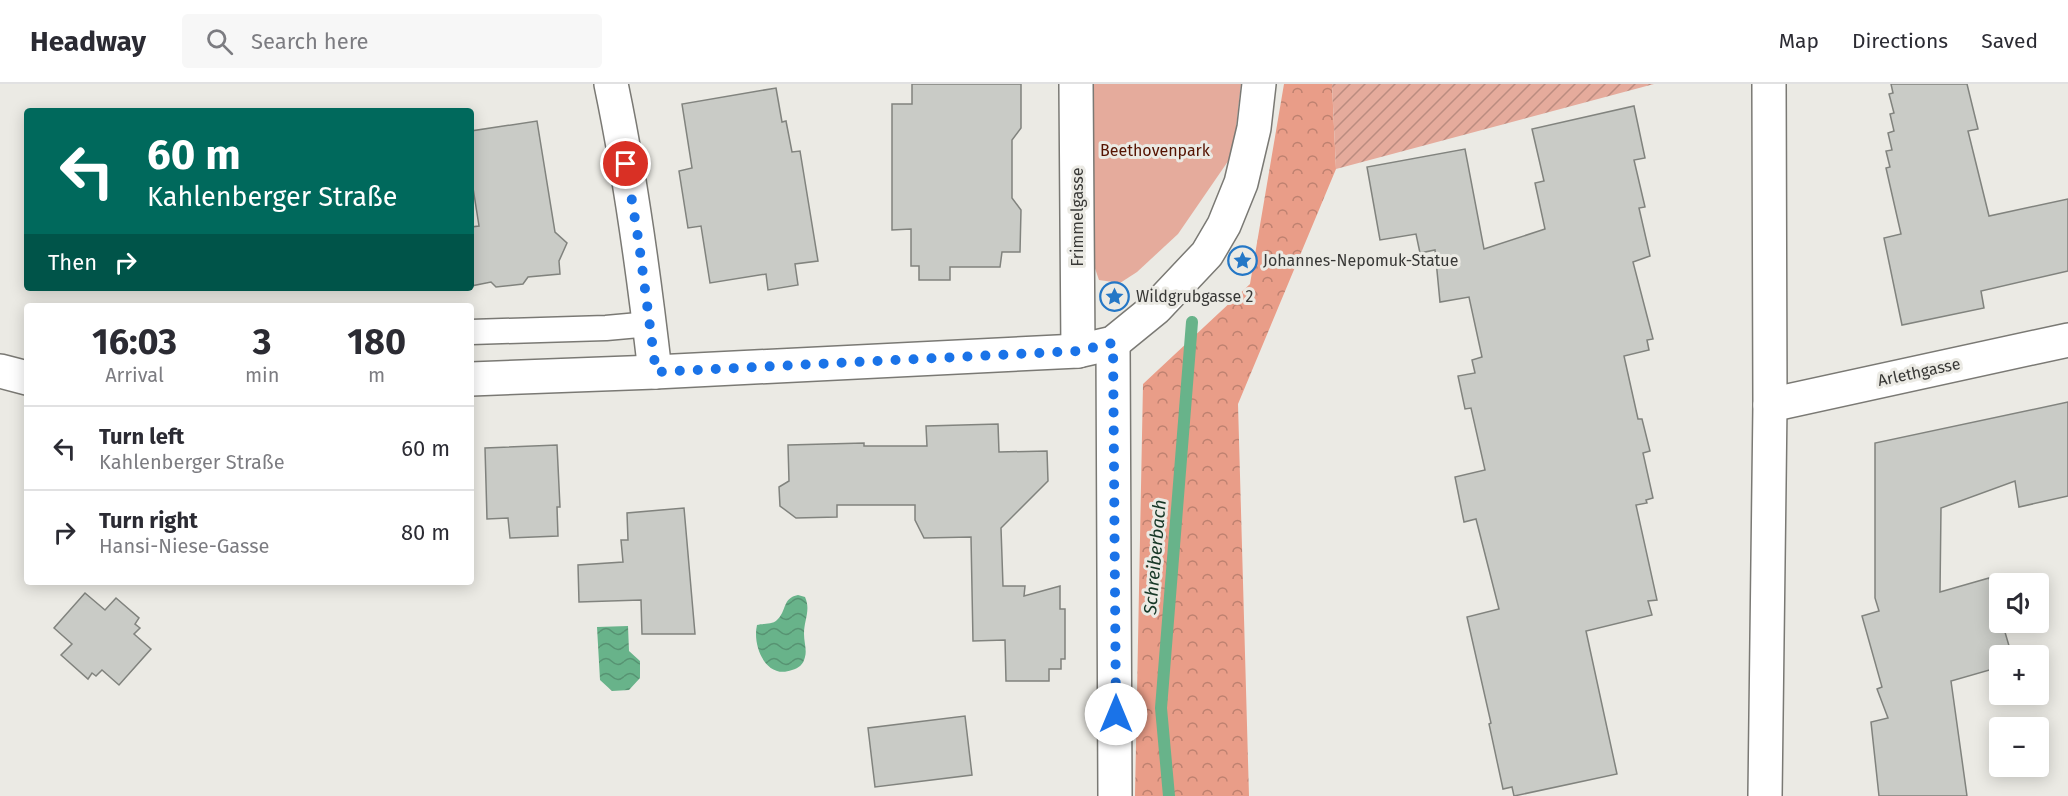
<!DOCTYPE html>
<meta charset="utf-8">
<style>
:root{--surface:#fff;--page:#f7f7f7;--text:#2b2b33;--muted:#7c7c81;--line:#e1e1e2}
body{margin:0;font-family:"Fira Sans",sans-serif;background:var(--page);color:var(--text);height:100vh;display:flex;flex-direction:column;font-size:22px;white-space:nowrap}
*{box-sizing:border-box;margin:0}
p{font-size:20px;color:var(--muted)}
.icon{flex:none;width:33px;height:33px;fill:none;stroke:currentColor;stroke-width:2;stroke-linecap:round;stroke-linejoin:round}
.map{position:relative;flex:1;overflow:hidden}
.details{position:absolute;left:24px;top:219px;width:450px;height:282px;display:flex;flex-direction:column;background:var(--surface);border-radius:6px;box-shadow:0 3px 15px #0003}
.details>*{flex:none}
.hud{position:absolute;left:24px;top:24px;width:450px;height:183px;border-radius:6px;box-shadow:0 3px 15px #0003;background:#00695c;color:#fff;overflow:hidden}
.buttons{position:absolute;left:1989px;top:489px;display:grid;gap:12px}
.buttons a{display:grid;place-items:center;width:60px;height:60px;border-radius:6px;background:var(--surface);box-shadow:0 3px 15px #0003;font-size:30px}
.pin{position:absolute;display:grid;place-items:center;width:51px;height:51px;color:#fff;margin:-26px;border:3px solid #fff;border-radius:50%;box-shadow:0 2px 6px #0007}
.me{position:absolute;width:66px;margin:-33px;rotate:0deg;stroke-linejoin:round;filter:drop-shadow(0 0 4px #0008)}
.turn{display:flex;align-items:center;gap:21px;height:126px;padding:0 24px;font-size:27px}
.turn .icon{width:78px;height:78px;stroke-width:2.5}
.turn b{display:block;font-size:42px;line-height:51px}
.then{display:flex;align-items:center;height:57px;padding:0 24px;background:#0003;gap:12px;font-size:22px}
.eta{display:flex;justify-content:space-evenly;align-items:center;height:102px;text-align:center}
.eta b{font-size:36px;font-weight:700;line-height:42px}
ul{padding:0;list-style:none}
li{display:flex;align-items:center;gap:18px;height:84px;padding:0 24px;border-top:2px solid var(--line)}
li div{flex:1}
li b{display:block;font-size:22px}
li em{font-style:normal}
header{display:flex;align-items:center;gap:36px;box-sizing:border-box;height:84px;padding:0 30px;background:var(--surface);border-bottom:2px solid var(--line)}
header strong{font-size:28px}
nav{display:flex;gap:33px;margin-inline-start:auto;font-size:21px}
.search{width:420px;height:54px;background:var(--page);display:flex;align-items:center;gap:15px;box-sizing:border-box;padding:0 21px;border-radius:6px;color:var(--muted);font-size:22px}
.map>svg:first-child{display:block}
</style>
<header>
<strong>Headway</strong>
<div class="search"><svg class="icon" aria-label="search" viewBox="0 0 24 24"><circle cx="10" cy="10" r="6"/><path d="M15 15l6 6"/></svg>Search here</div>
<nav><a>Map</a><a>Directions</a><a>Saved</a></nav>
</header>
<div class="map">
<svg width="2068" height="712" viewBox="0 0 2068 712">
<defs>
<pattern id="forest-crowns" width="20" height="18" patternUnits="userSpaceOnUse" patternTransform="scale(1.5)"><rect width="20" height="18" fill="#e99d88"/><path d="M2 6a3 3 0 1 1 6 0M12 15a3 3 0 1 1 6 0" fill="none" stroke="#be8170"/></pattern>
<pattern id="garden-furrows" width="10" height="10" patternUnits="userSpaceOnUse" patternTransform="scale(1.5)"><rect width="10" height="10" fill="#e5ab9c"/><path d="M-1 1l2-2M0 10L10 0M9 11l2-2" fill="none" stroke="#bb8c80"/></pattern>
<pattern id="water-waves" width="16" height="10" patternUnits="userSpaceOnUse" patternTransform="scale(1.5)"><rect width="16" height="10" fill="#68b38a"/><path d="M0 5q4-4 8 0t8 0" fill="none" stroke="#579372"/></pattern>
</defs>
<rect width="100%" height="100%" fill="#ebeae4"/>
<polygon fill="url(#forest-crowns)" points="1284,0 1332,0 1336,85 1238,320 1249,712 1135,712 1143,300 1250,200"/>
<polygon fill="#e5ab9c" points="1089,0 1241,0 1233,70 1178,150 1137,188 1120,199 1099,196 1089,167"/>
<polygon fill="url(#garden-furrows)" points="1332,0 1654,0 1336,85"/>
<g fill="url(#water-waves)">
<path d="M798 511 805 513C811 526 804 536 804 550 804 558 807 566 805 573 803 581 799 584 792 586 766 596 752 562 757 541 763 539 772 541 777 536 787 527 782 514 798 511Z"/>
<polygon points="628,542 629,567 640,577 640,594 629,606 612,607 600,596 597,543"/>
</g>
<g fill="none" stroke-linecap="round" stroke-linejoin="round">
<polyline stroke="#68b38a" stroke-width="12" points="1169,712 1161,624 1192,238"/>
</g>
<g fill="#c9cbc6" stroke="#81837e" stroke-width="1.5">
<polygon points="912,0 1021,0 1021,44 1012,56 1012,114 1021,126 1020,168 1002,168 1000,183 950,183 950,196 919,196 919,182 911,182 911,145 892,146 892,20 912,20"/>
<polygon points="1891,0 1967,0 1978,45 1968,47 1989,132 2068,115 2068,187 1981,207 1984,224 1902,241 1884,154 1901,150 1886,84 1890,83 1886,67 1892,66 1888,49 1894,47 1890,30 1894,29 1889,10 1893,9"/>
<polygon points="776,4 782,38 786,37 792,68 800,67 818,177 795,180 798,201 768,206 766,190 710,199 701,142 688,144 679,87 692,84 682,20"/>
<polygon points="1634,22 1645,74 1634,76 1645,123 1639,124 1650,172 1633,178 1653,255 1647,256 1649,266 1624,272 1638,335 1642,335 1650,367 1643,369 1653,414 1646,416 1647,419 1636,421 1657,516 1648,517 1652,531 1586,547 1617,690 1514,712 1512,703 1503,705 1489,640 1491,639 1467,533 1499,525 1476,435 1464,438 1455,393 1485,386 1471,324 1465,325 1458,292 1475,289 1472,276 1482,273 1469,213 1440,218 1435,166 1420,169 1416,150 1380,156 1367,83 1465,65 1484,165 1545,145 1535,99 1544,97 1532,45"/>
<polygon points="537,37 555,148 567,159 559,177 560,190 528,193 523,200 496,203 491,198 471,202 471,143 479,142 471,91 471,47"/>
<polygon points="2068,318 2068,412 2019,423 2015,397 1941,424 1940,508 1989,494 2000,529 2000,538 2002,538 2012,572 2000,572 2000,583 1951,597 1967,712 1879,712 1871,638 1888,634 1877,605 1882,603 1862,532 1879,527 1875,514 1875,359"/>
<polygon points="998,340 999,368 1047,367 1048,397 1001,444 1003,502 1025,502 1024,512 1060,502 1060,525 1065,525 1065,575 1061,575 1061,585 1049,585 1049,597 1006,597 1005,556 973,557 971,453 924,454 915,436 915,421 837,421 837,433 796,434 780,422 779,403 789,397 788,361 864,359 864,362 927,362 926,342"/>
<polygon points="557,361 560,423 557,423 558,452 510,454 508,434 487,435 485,364"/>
<polygon points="684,424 695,550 642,550 641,516 579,518 578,481 623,478 621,456 628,456 627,429"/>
<polygon points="85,509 105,526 116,514 139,534 135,540 140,544 134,550 151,565 119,601 102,586 96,592 92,589 88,595 61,571 72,560 54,544"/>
<polygon points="965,632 972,691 875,703 868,644"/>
</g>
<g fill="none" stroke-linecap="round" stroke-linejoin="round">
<defs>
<polyline id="lane" points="471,248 606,244 650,240"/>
<g id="street">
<path d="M611 0C631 95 644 192 655 288"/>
<polyline points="1076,0 1078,267"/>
<polyline points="1113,259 1115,712"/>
<polyline points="0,287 27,294"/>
<polyline points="471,295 655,288 1078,267 1113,259 1156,224 1207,170 1224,141 1241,99 1254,44 1259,0"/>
<polyline points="1770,321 2068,256"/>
<polyline points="1765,712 1770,321 1769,0"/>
</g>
</defs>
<use href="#lane" stroke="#7a7974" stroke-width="27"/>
<use href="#street" stroke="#7a7974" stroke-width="36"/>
<use href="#lane" stroke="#fff" stroke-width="24"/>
<use href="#street" stroke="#fff" stroke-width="33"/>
</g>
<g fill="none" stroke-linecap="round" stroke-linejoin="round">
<polyline stroke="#1a73e8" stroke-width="10" stroke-dasharray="0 18" points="626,80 639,160 656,288 1078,267 1113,259 1116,630"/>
</g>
<defs>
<symbol id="sight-ring" viewBox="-11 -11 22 22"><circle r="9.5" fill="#ebeae4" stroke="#2477c6" stroke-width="1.5"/><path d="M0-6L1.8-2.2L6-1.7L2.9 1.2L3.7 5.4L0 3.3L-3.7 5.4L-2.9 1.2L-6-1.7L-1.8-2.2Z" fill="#2477c6"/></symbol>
</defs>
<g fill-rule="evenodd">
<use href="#sight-ring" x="1226" y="160" width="33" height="33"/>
<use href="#sight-ring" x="1098" y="196" width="33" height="33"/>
</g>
<g text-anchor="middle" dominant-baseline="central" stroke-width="6" stroke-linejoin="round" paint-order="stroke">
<g font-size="16" fill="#551301" stroke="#ebeae4">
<text x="1155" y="66">Beethovenpark</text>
</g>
<g font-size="16" fill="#383836" stroke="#ebeae4">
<text transform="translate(1077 133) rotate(-90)">Frimmelgasse</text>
<text transform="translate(1919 288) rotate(-12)">Arlethgasse</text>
</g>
<g font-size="16" fill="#383836" stroke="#ebeae4" text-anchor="start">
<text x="1263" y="176">Johannes-Nepomuk-Statue</text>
<text x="1136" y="212">Wildgrubgasse 2</text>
</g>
<g font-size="18" font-style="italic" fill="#163726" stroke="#ebeae4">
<text transform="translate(1155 473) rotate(-85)">Schreiberbach</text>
</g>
</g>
</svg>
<div class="buttons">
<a><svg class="icon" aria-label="sound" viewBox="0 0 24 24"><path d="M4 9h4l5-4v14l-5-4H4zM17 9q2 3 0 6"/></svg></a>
<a>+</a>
<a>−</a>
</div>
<div class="pin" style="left:626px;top:80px;background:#d93025"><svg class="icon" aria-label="arrive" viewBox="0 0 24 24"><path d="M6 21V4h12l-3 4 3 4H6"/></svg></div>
<svg class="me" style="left:1116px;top:630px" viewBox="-20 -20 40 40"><circle r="19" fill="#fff"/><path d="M0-13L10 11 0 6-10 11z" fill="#1a73e8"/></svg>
<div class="hud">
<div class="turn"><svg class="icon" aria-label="left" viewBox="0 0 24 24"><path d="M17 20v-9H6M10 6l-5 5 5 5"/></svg><div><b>60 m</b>Kahlenberger Straße</div></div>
<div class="then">Then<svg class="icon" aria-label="right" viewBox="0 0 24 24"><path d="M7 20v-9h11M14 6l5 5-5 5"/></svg></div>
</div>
<section class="details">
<div class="eta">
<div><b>16:03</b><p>Arrival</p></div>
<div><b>3</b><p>min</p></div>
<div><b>180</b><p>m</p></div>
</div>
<ul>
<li><svg class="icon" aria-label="left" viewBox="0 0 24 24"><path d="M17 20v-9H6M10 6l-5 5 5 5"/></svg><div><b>Turn left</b><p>Kahlenberger Straße</p></div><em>60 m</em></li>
<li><svg class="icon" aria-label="right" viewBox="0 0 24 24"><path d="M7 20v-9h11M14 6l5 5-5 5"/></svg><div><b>Turn right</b><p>Hansi-Niese-Gasse</p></div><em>80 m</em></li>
</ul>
</section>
</div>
